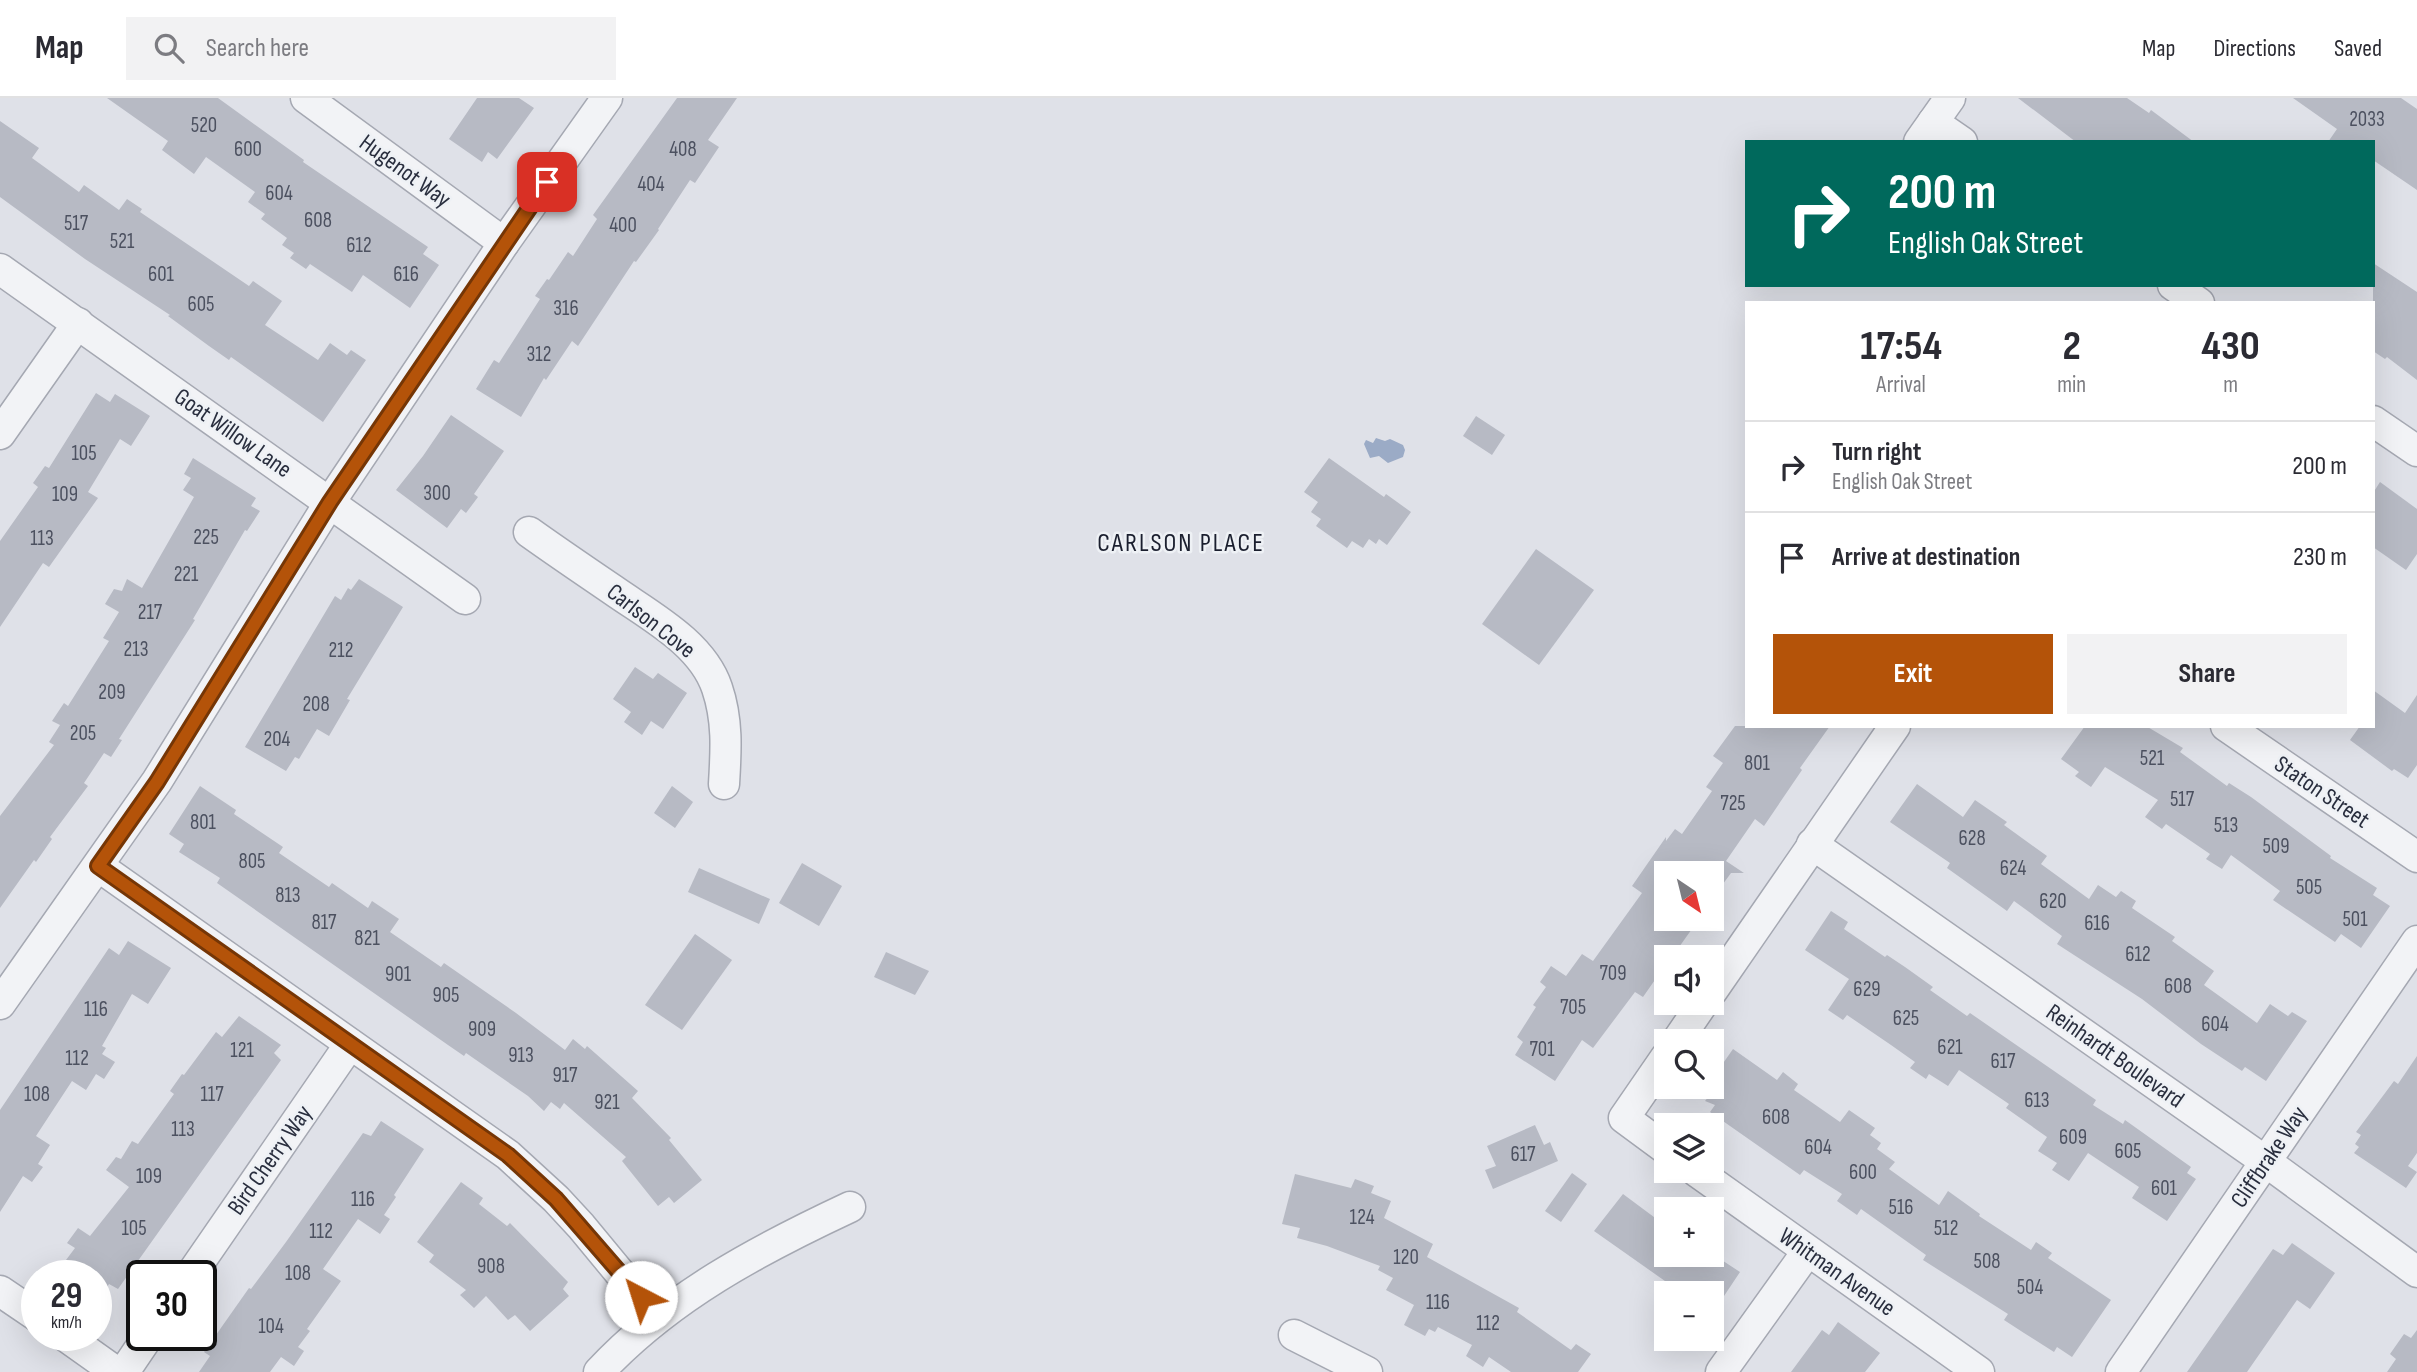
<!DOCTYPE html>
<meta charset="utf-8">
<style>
:root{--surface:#fff;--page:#f2f2f3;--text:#2b2b33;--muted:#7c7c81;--line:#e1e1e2;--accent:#b45309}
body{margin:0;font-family:"Sofia Sans Condensed",sans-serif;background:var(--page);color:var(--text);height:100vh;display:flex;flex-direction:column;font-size:26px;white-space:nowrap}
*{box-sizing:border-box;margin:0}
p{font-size:23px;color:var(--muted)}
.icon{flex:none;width:38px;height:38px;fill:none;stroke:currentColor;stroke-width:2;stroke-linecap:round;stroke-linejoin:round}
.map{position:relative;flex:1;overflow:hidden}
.panel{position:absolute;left:1745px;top:203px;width:630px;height:427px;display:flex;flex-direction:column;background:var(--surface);border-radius:0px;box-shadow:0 7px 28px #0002}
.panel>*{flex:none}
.top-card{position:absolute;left:1745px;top:42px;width:630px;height:147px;border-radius:0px;box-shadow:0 7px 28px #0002;background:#00695c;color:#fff;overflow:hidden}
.needle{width:46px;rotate:145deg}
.buttons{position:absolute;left:1654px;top:763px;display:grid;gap:14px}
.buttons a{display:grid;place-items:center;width:70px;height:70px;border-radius:0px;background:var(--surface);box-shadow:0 7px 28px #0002;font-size:35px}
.speed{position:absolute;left:21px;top:1162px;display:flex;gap:14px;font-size:35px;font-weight:700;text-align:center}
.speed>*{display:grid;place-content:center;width:91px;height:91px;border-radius:50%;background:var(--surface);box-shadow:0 7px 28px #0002;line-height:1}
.speed small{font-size:18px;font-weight:400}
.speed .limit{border:4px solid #111;border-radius:10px;background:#fff;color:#111}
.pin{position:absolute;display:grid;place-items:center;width:60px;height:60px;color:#fff;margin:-30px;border-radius:14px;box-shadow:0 4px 10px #0006}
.me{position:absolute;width:77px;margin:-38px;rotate:320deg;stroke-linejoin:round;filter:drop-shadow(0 0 5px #0008)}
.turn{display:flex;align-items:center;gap:24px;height:147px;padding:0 28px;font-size:32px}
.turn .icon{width:91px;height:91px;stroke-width:2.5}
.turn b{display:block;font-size:49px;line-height:60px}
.eta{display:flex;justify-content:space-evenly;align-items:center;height:119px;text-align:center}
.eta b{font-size:42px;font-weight:700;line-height:49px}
.button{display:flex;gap:14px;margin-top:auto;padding:14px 28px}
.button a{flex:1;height:80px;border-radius:0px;background:var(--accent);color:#fff;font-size:28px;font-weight:700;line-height:80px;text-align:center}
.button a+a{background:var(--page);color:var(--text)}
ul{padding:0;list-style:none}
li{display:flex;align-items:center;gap:21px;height:91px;padding:0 28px;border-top:2px solid var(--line)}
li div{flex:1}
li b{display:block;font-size:26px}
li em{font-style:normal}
header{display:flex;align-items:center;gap:42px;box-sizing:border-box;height:98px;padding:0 35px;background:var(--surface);border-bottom:2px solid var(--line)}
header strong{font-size:33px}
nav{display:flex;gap:38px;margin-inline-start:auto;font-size:24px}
.search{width:490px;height:63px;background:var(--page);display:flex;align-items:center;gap:18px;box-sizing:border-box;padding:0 24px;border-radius:0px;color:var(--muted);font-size:26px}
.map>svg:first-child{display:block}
</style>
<header>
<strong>Map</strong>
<div class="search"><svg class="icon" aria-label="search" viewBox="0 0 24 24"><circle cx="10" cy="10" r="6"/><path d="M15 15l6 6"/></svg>Search here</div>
<nav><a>Map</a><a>Directions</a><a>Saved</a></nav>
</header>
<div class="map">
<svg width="2417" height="1274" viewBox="0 0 2417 1274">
<rect width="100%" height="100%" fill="#dfe1e8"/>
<polygon fill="#9babc6" points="1376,340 1385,343 1390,341 1403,347 1405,352 1403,359 1388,365 1379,358 1370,360 1364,346 1366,342 1373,345"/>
<g fill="#b7bac4">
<polygon points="107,0 218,0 304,62 303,64 428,149 423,156 439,167 410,210 363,177 352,194 310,166 306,171 290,160 294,155 282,147 287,140 261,121 265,116 248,104 255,94 206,59 194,76 162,52 168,43"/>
<polygon points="477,0 519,0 534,10 497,61 488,54 482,64 449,41"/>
<polygon points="677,0 737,0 708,42 719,49 695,85 690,82 658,131 659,132 636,164 634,163 578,248 572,243 546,282 544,280 521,319 476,291 494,262 499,265 540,201 535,198 547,181 549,182 568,154 573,158 597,121 593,117"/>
<polygon points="2018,0 2127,0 2149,15 2151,12 2194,44 2076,44"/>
<polygon points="2293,0 2401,0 2417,11 2417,92 2373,62 2373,44 2328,44 2337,31"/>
<polygon points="0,23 39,50 32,60 79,94 84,87 119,112 127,101 142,111 140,114 249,188 253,183 282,203 265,227 318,262 330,245 347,257 351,252 366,262 323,324 231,259 229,262 209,248 168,218 170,217 85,161 0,99"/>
<polygon points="2373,165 2417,194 2417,282 2387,259 2385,261 2373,253"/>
<polygon points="96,295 110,304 115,296 150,318 131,348 120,341 88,394 98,400 49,469 43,465 0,529 0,443 38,389 33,385 45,368 49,370"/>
<polygon points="451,317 504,353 474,396 478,399 466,415 461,411 447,430 396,392 423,358"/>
<polygon points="1476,318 1505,337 1492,357 1463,338"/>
<polygon points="193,360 256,400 251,408 260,413 247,433 245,432 193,521 195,522 119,641 122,642 111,659 104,655 84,685 88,688 50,739 52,741 36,764 34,762 0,810 0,718 54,647 49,644 60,627 52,623 64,605 68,608 109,543 103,540 119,514 105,506 114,491 122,493 127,481 142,490 194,399 183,392 191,380 184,376"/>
<polygon points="1329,360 1384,399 1386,396 1411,414 1387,447 1379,441 1376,446 1369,441 1363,450 1352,443 1347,450 1316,428 1321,421 1311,414 1318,404 1304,394"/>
<polygon points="2380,384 2417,411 2417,456 2406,472 2373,449 2373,395"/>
<polygon points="1536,451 1594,492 1539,567 1482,526"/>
<polygon points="359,481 403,509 347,601 350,602 329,638 317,631 299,661 295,659 286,673 245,649 335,498 341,502 348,490 351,492"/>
<polygon points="635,569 653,581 658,575 687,595 663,631 651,623 642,637 624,624 631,614 613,601"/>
<polygon points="2373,592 2405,615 2417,597 2417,667 2408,680 2394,671 2392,673 2350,642 2360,628 2373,628"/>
<polygon points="1735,628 1830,628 1800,670 1802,672 1764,728 1755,721 1726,763 1744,775 1731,775 1712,801 1712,775 1666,775 1666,821 1699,821 1672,859 1666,859 1666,866 1643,899 1635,894 1593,950 1582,942 1555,983 1515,957 1523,944 1517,939 1536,909 1533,907 1546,889 1540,884 1551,868 1566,878 1582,856 1593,863 1642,795 1632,788 1666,739 1666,743 1675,731 1682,736 1712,693 1706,689 1723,665 1713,658"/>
<polygon points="2085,628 2146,628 2183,650 2180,654 2227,688 2229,685 2251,699 2331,758 2330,760 2377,790 2373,797 2390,808 2361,850 2341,836 2335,844 2273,802 2280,793 2231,757 2222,771 2206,761 2210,756 2166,726 2162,731 2145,719 2158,702 2105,669 2091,689 2075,678 2079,674 2061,661"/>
<polygon points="1917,686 1963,719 1975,702 2007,724 2004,727 2047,758 2041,766 2089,801 2098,787 2116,799 2121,793 2136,803 2132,810 2175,839 2172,843 2214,873 2204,887 2257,925 2270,906 2288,918 2292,914 2307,923 2266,983 2245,969 2242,973 2201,946 2142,901 2057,846 2062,838 2014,803 2007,813 1947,770 1950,765 1890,724"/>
<polygon points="200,688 236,712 234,716 283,749 279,755 329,789 332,785 368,810 372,803 399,821 390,834 441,869 444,865 516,915 565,952 573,941 585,951 587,948 638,993 632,1000 671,1040 669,1042 702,1082 674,1105 669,1099 658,1108 622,1063 626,1059 564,1005 560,1011 551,1004 544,1013 528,998 466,955 464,958 448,947 217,785 220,780 179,754 184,746 169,736"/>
<polygon points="672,688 693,704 675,730 654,715"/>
<polygon points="802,765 842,788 819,828 779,805"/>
<polygon points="699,770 770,801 759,826 688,794"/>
<polygon points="1831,813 1848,824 1844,831 1885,859 1887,857 1905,869 1933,889 1930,892 1967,918 1970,915 2096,1002 2093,1007 2123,1026 2125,1022 2191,1069 2187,1075 2196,1081 2167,1123 2132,1100 2139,1089 2088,1055 2069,1083 2052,1072 2057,1065 2038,1053 2047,1039 2006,1010 2009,1006 1959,972 1948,988 1929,976 1926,981 1910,970 1915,964 1891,947 1847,917 1843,922 1828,912 1849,881 1805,852"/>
<polygon points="695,836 732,862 682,932 645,907"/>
<polygon points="128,843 171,870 148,906 132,896 102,948 106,950 102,956 115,964 104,981 96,976 86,992 72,983 36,1038 50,1047 38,1066 43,1069 32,1084 23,1078 0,1114 0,1012 109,850 119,857"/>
<polygon points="886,854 929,873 915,897 874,879"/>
<polygon points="239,918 281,947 274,955 281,962 118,1191 109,1186 96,1207 96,1178 81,1178 63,1166 75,1150 67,1145 78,1130 90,1138 129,1089 106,1072 116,1059 121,1061 132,1043 138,1046 174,996 170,993 182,976 184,977 216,934 222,939"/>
<polygon points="1733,951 1777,982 1783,974 1798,986 1794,992 1840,1024 1849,1012 1875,1030 1870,1037 1881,1045 1877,1051 1895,1064 1889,1071 1939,1107 1948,1093 1980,1116 1979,1118 2031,1152 2036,1144 2052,1155 2048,1160 2111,1202 2072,1259 2057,1249 2054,1254 2024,1235 2004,1222 2008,1216 1923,1162 1926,1157 1861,1111 1857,1117 1837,1103 1842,1096 1804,1072 1800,1077 1710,1014 1715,1007 1705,1003 1710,997 1703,992 1706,989 1712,989 1712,981"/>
<polygon points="2417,958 2417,1055 2408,1068 2417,1074 2406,1090 2354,1055 2359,1049 2355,1046 2361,1037 2356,1034 2394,983 2398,986"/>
<polygon points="381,1023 424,1051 394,1097 396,1099 384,1117 390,1121 380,1136 358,1121 323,1171 341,1183 307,1231 310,1233 298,1249 304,1253 294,1268 281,1259 270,1274 199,1274 210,1258 204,1254 249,1190 251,1191 286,1144 363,1035 371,1038"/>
<polygon points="1535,1027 1544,1047 1550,1044 1558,1063 1493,1091 1485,1072 1496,1068 1487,1048"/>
<polygon points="1572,1075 1587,1086 1561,1124 1545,1113"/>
<polygon points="1295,1076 1351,1090 1355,1081 1374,1088 1371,1095 1391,1103 1384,1120 1433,1146 1427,1159 1519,1210 1517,1214 1571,1252 1576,1246 1591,1256 1578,1274 1511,1274 1489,1259 1483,1269 1466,1258 1472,1247 1438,1229 1435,1234 1429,1231 1425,1238 1404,1227 1414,1207 1386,1192 1393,1180 1378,1172 1380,1168 1327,1148 1297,1140 1300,1130 1282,1126"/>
<polygon points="461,1084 483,1100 479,1106 507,1128 510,1125 568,1184 563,1191 569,1198 530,1233 515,1217 508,1222 486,1198 474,1210 460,1197 466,1192 429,1164 434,1157 417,1144"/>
<polygon points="1623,1096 1666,1128 1666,1157 1714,1157 1740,1174 1712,1216 1712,1195 1682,1195 1594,1133"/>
<polygon points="2292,1145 2335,1175 2310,1211 2297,1202 2247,1274 2187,1274 2273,1151 2283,1157"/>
<polygon points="1838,1224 1880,1255 1865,1274 1791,1274 1822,1232 1829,1237"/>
<polygon points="2417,1232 2417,1274 2387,1274 2396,1261 2390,1256 2404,1236 2411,1240"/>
</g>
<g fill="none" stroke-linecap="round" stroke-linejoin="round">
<defs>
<g id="minor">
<polyline points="306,0 504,145"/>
<polyline points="1933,24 1962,44"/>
<polyline points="1919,44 1950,0"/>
<polyline points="0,171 465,501"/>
<polyline points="2173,187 2199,205"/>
<polyline points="2373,323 2417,353"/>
<polyline points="0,336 78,225"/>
<path d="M529 434C557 454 585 473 613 492 650 518 702 545 717 590 728 622 726 653 724 686"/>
<polyline points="2226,628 2417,759"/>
<polyline points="1812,746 2265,1063 2417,1174"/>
<polyline points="98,768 508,1057 556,1101 581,1128 657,1220"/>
<polyline points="1712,893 1895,628"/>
<polyline points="0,906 157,683 330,404 504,145 607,0"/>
<polyline points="1677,943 1703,905"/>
<polyline points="1666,959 1624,1020 1666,1051"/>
<polyline points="1696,1073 1979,1274"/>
<polyline points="190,1178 350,946"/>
<polyline points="0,1193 37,1218"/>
<polyline points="64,1237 116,1274"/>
<polyline points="1294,1237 1367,1274"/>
<polyline points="124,1274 149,1237"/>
<path d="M599 1274C669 1199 758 1152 850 1109"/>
<polyline points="1721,1274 1807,1154"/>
<polyline points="2121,1274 2417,843"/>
</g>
</defs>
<use href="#minor" stroke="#a5a8b2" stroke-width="33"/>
<use href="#minor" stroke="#f2f3f6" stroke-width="30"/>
</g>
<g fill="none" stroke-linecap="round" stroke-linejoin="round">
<defs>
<polyline id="route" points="547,84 330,404 157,684 98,768 508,1057 556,1101 641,1199"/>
</defs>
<use href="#route" stroke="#753606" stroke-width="18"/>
<use href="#route" stroke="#b45309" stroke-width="12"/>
</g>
<g text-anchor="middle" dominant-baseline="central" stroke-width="5" stroke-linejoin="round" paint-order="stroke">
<g font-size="21" fill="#4c5160">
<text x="2367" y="21">2033</text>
<text x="204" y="27">520</text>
<text x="248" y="51">600</text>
<text x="683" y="51">408</text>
<text x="651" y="86">404</text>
<text x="279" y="95">604</text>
<text x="318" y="122">608</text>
<text x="76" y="125">517</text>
<text x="623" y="127">400</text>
<text x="122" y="143">521</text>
<text x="359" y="147">612</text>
<text x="161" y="176">601</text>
<text x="406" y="176">616</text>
<text x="201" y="206">605</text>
<text x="566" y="210">316</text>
<text x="539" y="256">312</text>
<text x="84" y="355">105</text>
<text x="437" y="395">300</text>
<text x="65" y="396">109</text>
<text x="206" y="439">225</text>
<text x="42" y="440">113</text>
<text x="186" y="476">221</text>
<text x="150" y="514">217</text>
<text x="136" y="551">213</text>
<text x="341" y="552">212</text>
<text x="112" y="594">209</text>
<text x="316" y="606">208</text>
<text x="83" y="635">205</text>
<text x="277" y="641">204</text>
<text x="2152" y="660">521</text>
<text x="1757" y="665">801</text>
<text x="2182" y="701">517</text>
<text x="1733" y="705">725</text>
<text x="203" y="724">801</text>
<text x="2226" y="727">513</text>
<text x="1972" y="740">628</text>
<text x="2276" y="748">509</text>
<text x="252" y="763">805</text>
<text x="2013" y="770">624</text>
<text x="2309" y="789">505</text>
<text x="288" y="797">813</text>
<text x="2053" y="803">620</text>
<text x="2355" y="821">501</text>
<text x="324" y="824">817</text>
<text x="2097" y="825">616</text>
<text x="367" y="840">821</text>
<text x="2138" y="856">612</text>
<text x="1613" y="875">709</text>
<text x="398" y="876">901</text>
<text x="2178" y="888">608</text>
<text x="1867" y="891">629</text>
<text x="446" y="897">905</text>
<text x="1573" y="909">705</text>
<text x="96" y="911">116</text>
<text x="1906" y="920">625</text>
<text x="2215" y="926">604</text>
<text x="482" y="931">909</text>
<text x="1950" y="949">621</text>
<text x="1542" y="951">701</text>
<text x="242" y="952">121</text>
<text x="521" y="957">913</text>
<text x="77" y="960">112</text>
<text x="2003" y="963">617</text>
<text x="565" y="977">917</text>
<text x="37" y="996">108</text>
<text x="212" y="996">117</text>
<text x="2037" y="1002">613</text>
<text x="607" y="1004">921</text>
<text x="1776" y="1019">608</text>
<text x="183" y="1031">113</text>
<text x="2073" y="1039">609</text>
<text x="1818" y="1049">604</text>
<text x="2128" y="1053">605</text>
<text x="1523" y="1056">617</text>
<text x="1863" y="1074">600</text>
<text x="149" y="1078">109</text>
<text x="2164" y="1090">601</text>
<text x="363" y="1101">116</text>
<text x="1901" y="1109">516</text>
<text x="1362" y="1119">124</text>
<text x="134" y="1130">105</text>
<text x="1946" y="1130">512</text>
<text x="321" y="1133">112</text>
<text x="1406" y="1159">120</text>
<text x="1987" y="1163">508</text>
<text x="491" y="1168">908</text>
<text x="298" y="1175">108</text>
<text x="2030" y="1189">504</text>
<text x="1438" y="1204">116</text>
<text x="1488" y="1225">112</text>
<text x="271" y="1228">104</text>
</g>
<g font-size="24" fill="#292e3e" stroke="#eef1f5">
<text transform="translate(405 73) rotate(36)">Hugenot Way</text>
<text transform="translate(233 335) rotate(35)">Goat Willow Lane</text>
<text transform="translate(651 523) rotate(38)">Carlson Cove</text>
<text transform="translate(2322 694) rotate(34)">Staton Street</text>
<text transform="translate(2115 958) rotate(35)">Reinhardt Boulevard</text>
<text transform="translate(2269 1059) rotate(-56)">Cliffbrake Way</text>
<text transform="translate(270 1062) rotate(-55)">Bird Cherry Way</text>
<text transform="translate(1837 1174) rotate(35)">Whitman Avenue</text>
</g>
<g font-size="26" letter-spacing="2" fill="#1b1f2f" stroke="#eef1f5">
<text x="1181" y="445">CARLSON PLACE</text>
</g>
</g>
</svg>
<div class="buttons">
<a><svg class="needle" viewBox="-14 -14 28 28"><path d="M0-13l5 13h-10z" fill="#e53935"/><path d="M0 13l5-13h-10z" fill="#7c7c81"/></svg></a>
<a><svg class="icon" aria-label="sound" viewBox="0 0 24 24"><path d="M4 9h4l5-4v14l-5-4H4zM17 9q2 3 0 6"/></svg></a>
<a><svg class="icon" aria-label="search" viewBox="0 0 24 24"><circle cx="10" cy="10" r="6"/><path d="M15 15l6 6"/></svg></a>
<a><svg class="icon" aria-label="layers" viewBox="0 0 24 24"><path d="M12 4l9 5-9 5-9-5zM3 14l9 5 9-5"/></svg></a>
<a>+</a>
<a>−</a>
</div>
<div class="speed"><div>29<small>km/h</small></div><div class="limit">30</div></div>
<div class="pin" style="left:547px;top:84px;background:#d93025"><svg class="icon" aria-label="arrive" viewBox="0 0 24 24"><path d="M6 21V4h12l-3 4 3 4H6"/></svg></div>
<svg class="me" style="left:641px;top:1199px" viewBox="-20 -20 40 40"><circle r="19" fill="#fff"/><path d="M0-13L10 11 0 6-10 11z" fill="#b45309"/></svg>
<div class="top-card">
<div class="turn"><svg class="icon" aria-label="right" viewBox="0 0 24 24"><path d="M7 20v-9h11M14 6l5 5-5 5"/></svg><div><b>200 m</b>English Oak Street</div></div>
</div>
<section class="panel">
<div class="eta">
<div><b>17:54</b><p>Arrival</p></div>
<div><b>2</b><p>min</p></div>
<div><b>430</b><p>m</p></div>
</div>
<ul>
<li><svg class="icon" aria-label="right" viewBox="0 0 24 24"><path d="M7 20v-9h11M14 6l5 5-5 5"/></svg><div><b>Turn right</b><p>English Oak Street</p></div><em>200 m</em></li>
<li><svg class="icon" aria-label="arrive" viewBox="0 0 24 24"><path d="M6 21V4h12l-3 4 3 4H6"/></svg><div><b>Arrive at destination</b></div><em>230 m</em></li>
</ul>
<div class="button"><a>Exit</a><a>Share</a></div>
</section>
</div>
